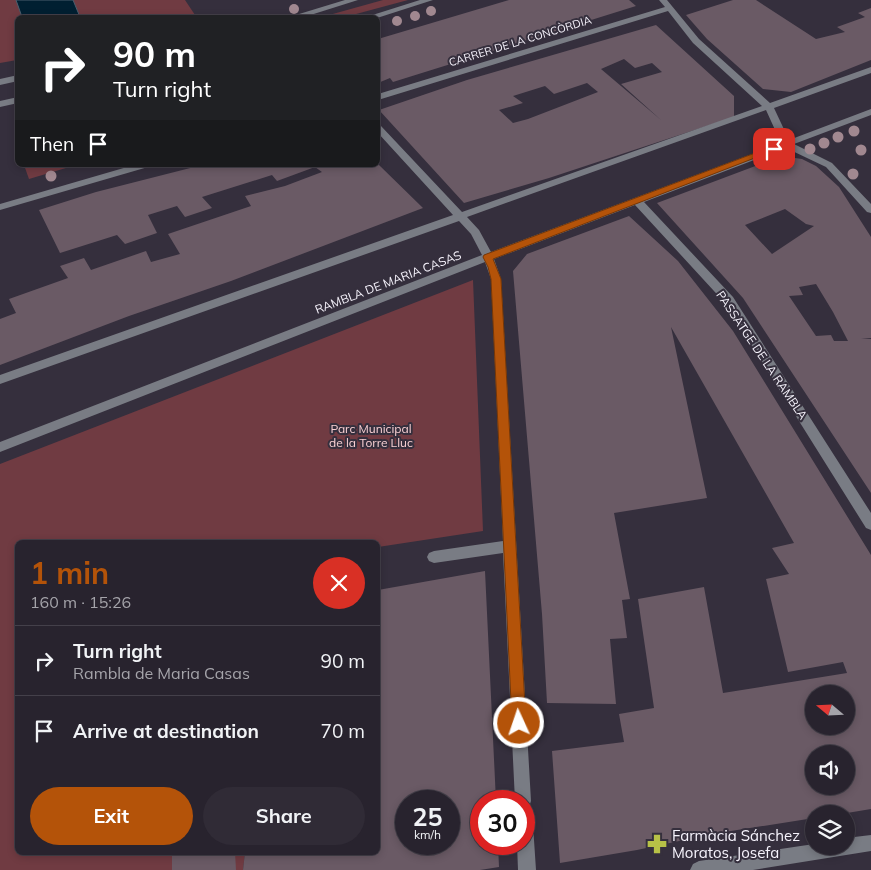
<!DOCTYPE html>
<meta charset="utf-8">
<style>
:root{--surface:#28232e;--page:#302b36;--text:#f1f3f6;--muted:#a5a4aa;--line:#44404a;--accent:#b45309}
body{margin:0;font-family:Mulish,sans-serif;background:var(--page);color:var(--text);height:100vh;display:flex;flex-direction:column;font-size:19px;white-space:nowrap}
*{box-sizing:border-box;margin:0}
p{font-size:16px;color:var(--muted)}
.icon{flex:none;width:28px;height:28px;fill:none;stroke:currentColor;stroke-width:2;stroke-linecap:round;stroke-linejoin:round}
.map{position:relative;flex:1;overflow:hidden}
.sheet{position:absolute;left:15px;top:540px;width:365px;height:315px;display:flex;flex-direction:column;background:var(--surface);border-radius:8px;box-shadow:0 2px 8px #0003,0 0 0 1px var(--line)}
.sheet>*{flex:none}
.banner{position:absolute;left:15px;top:15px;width:365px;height:152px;border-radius:8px;box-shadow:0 2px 8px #0003,0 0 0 1px var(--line);background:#202124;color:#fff;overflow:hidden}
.needle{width:32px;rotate:289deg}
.controls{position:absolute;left:805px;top:685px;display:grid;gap:10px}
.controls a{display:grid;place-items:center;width:50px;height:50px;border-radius:50%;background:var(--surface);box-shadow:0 2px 8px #0003,0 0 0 1px var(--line);font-size:25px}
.speed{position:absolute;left:395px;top:790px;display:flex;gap:10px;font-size:25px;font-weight:700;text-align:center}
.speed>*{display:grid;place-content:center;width:65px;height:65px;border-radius:50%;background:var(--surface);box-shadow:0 2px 8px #0003,0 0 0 1px var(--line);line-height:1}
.speed small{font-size:12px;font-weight:400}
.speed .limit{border:8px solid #d22;background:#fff;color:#111}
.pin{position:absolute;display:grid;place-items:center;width:42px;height:42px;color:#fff;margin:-21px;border-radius:10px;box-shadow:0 2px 8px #0006}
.me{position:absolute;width:55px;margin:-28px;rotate:357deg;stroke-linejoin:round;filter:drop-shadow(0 0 4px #0008)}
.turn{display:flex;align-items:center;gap:18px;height:105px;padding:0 15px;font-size:22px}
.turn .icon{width:65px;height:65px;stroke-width:2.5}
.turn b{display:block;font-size:35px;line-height:42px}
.then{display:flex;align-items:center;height:48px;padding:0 15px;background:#0003;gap:10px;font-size:19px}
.round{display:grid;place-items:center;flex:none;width:52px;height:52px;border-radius:26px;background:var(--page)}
.headline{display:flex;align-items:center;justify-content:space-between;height:85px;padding:0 15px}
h1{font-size:30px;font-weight:700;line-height:38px;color:var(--accent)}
.button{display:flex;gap:10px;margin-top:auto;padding:10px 15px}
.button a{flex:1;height:58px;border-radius:30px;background:var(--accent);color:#fff;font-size:20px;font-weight:700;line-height:58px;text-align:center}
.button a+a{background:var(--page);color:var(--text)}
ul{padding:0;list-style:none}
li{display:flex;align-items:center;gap:15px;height:70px;padding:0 15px;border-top:1px solid var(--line)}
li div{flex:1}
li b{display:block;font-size:19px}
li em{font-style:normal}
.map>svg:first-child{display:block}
</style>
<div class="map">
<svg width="871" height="870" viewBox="0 0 871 870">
<rect width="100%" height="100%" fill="#352f3d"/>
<g fill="#703b42">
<polygon points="0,0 185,0 195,15 186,18 18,18 17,60 0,63"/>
<polygon points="383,0 408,0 345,17 322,17"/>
<polygon points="24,165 76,165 29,179"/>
<polygon points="473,280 483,531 378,547 378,542 18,542 18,852 245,853 243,870 0,870 0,464"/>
</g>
<polygon fill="#001f31" stroke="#4a5f6e" points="16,0 73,0 80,17 22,17"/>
<g fill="#6a5a65" fill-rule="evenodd">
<polygon points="509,0 629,0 636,6 393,82 390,78 378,83 378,39"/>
<polygon points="733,0 756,0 816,39 845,32 837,27 865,17 858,13 871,8 871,60 791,92 763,89 707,39 686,15"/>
<path d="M656 25 734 96V117L549 178 464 203 379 110 467 80ZM624 59 635 68 652 63 662 72 621 84 661 120 601 69ZM587 83 598 92 528 119 513 123 499 110 523 103 513 96 545 86 554 94Z"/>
<path d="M782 156 802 159 816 166 839 187 871 237V338L861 339H871V493L743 298 657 203ZM785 209 806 224 814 226 772 254 745 225ZM816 284 833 312 848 341H834L831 335 816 336 789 296 803 295 799 287Z"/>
<polygon points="202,165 314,165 315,167 277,181 272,175 202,197 212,208 185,217 177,206 148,215 157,233 125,244 117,235 60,253 39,210 96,192"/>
<polygon points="322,165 379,165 423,208 231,281 129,316 0,365 0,319 16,313 9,299 68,278 60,266 84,258 91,270 146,251 151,262 180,254 168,234 251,206 245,196 285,186 322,172 315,167"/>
<path d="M629 216 678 261 733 331 871 555V809L841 814H814V818L712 834 637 850 560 863 552 751 624 742 619 714 654 708 638 599 704 587 723 693 847 673 843 662 788 672 766 579 789 574 772 548 794 543 671 327 707 498 614 513 630 599 622 600 627 638 610 639 616 704 547 703 542 614 513 271 527 254ZM814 694H846V726H814ZM814 754H846V786H814Z"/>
<path d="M485 571 496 801H481V844H498L499 867 480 870H243L245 852H378V590ZM406 801H449V844H406Z"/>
<polygon points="172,852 235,852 236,870 172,870"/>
</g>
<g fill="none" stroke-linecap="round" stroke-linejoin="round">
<g fill="#797c84" fill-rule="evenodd">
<polygon points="345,0 358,0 301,18 286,18"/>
<polygon points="420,0 433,0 377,18 363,18"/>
<path d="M659 0H667L699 39 770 103 871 67V73L774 108 789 140 871 109V115L794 144 832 163 871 204V213L867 212 826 167 786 148 644 202 733 297 871 513V530L866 528 725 303 635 205 494 259 501 279 531 801 530 804 532 810 536 870H518L517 844H524V801H515L503 553 434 563 429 561 427 557 429 553 434 551 503 541 491 279 485 262 0 452V442L482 255 471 234 459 221 0 384V375L453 215 378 133V125L381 126 462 212 762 106 693 43 668 11 378 100V94L665 7ZM766 110 781 143 491 252 479 230 467 217Z"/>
<polygon points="18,75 18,81 0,85 0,79"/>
<polygon points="18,97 18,103 0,107 0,101"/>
<polygon points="134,165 150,165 148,167 0,210 0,204"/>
<polygon points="871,835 871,851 753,870 690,870 693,864 699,861 814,844 814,846 846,846 846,838"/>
</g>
</g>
<g fill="#a18890">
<circle cx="294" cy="9" r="5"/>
<circle cx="431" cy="11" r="5"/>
<circle cx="415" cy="16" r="5"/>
<circle cx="397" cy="21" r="5"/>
<circle cx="854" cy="131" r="5.5"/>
<circle cx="838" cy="137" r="5.5"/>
<circle cx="824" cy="143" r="5.5"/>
<circle cx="810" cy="149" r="5.5"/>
<circle cx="861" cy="150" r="5.5"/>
<circle cx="853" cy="174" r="5.5"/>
<circle cx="51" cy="176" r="5.5"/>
</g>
<polygon fill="#b45309" stroke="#753606" points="771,147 778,149 493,259 501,279 526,723 524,728 519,730 514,728 512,723 491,279 488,267 483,257 484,255"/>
<defs>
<symbol id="pharmacy-bare" viewBox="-9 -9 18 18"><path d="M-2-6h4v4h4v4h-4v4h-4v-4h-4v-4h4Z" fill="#b7c147" stroke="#352f3d" stroke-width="2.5" paint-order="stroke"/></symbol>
</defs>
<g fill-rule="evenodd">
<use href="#pharmacy-bare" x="643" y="830" width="28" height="28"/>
</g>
<g text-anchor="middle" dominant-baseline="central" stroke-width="4" stroke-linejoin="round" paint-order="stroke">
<g font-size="11" fill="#f6f3fc" stroke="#352f3d">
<text transform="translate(520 41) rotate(-17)">CARRER DE LA CONCÒRDIA</text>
</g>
<g font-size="12" fill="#f6f3fc" stroke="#352f3d">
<text transform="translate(388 282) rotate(-21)">RAMBLA DE MARIA CASAS</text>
<text transform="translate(762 355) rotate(56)">PASSATGE DE LA RAMBLA</text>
</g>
<g font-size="12" fill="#f9d0d3" stroke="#352f3d">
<text x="371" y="428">Parc Municipal<tspan x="371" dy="14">de la Torre Lluc</tspan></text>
</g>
<g font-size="15" fill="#f6f3fc" stroke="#352f3d" text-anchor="start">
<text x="672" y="835">Farmàcia Sánchez<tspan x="672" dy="17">Moratos, Josefa</tspan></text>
</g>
</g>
</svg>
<div class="controls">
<a><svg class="needle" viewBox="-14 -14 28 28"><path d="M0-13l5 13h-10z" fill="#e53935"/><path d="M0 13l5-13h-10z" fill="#a5a4aa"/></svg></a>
<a><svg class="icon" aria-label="sound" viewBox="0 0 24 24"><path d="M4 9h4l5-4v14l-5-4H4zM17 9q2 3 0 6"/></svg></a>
<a><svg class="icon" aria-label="layers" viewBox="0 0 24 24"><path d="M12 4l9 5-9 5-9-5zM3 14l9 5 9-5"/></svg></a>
</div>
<div class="speed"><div>25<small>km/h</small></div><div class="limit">30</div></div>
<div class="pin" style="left:774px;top:149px;background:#d93025"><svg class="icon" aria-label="arrive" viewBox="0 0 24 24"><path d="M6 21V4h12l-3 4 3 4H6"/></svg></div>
<svg class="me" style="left:519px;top:723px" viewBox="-20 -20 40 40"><circle r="17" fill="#b45309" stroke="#fff" stroke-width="3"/><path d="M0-11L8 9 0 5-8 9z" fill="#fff"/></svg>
<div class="banner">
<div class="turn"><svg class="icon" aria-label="right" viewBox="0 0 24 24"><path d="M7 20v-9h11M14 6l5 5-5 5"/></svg><div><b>90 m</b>Turn right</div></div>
<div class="then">Then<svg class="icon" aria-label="arrive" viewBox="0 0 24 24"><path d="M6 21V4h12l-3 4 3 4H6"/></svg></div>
</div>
<section class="sheet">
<div class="headline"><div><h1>1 min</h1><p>160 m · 15:26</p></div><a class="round" style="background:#d93025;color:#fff"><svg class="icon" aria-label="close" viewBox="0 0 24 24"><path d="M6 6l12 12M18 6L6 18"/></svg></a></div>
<ul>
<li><svg class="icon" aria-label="right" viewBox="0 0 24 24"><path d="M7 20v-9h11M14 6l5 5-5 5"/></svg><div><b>Turn right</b><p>Rambla de Maria Casas</p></div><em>90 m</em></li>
<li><svg class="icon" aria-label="arrive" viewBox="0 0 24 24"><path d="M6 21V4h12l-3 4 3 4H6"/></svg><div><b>Arrive at destination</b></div><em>70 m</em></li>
</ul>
<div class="button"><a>Exit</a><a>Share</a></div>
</section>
</div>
